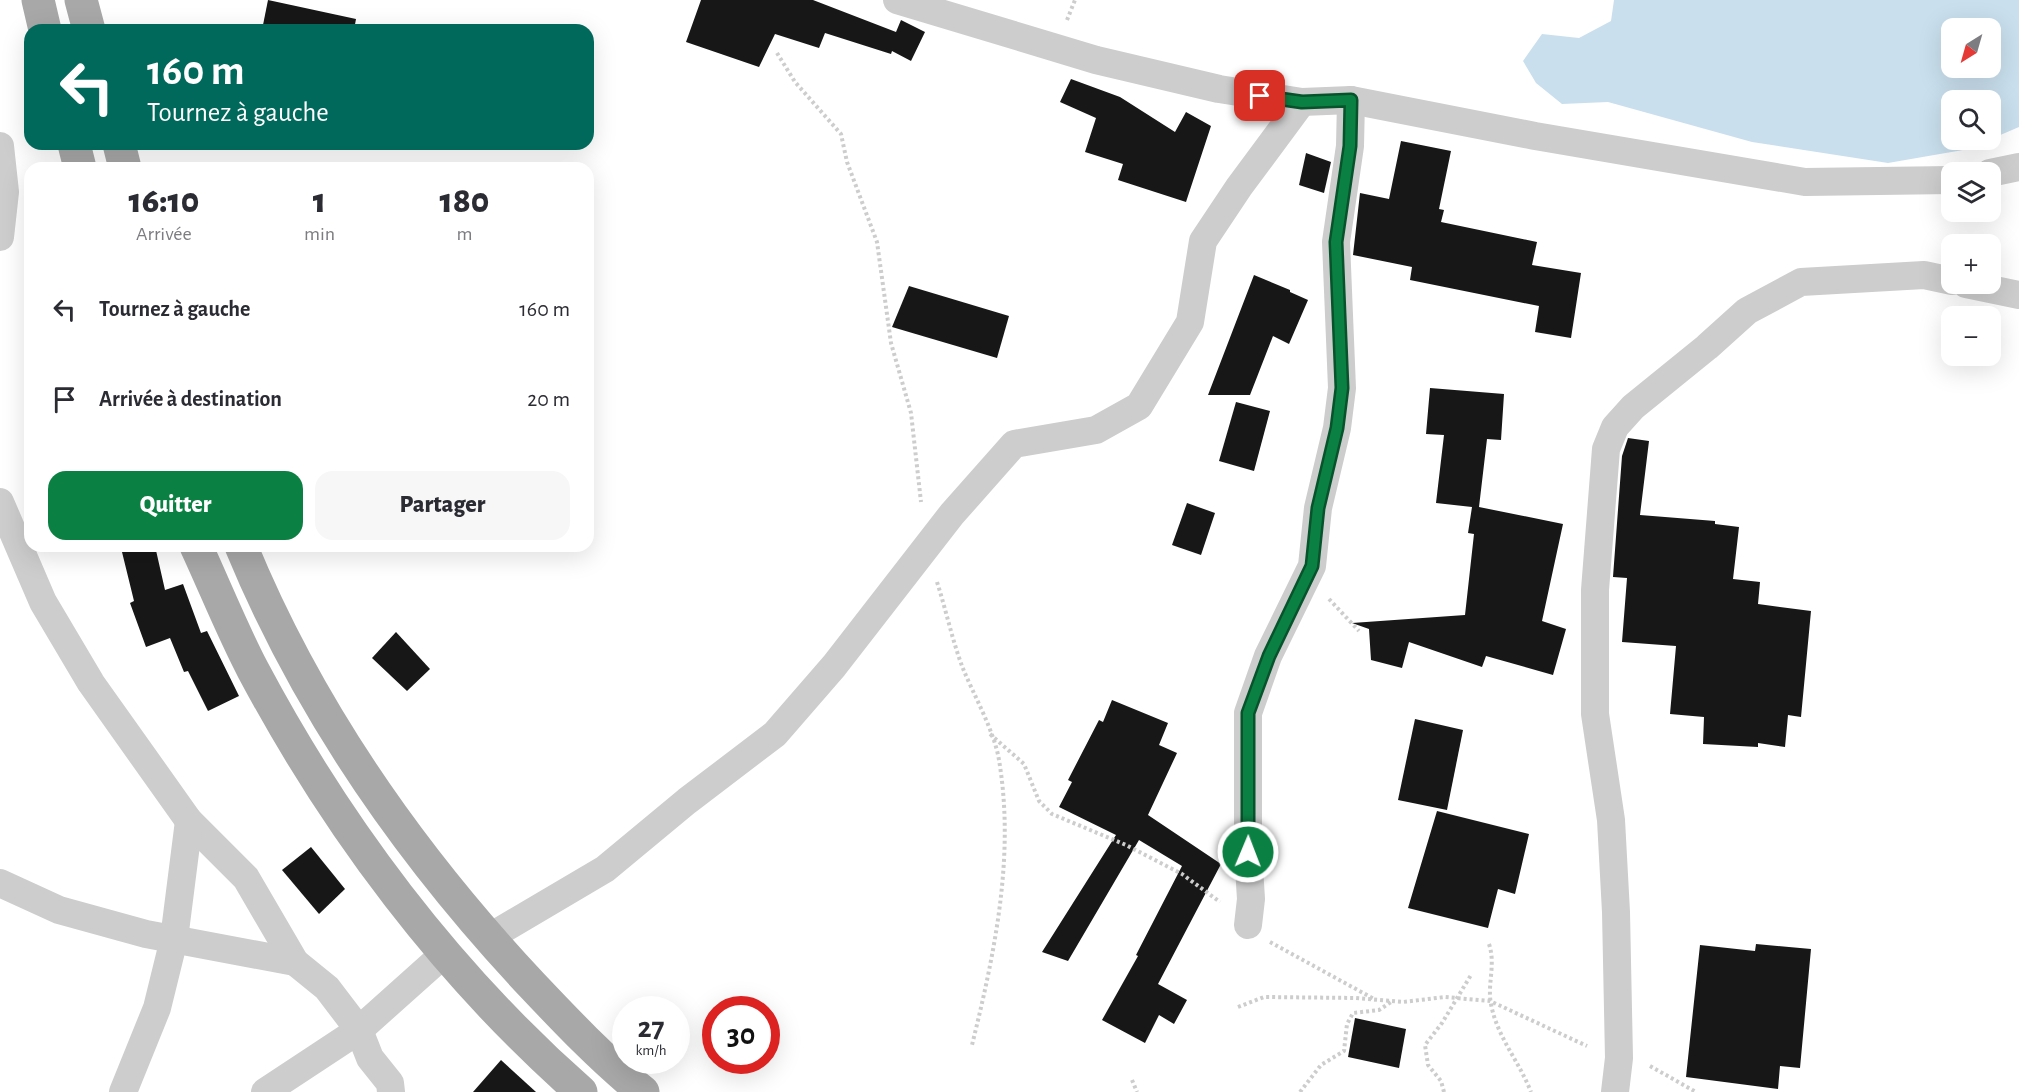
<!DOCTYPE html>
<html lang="fr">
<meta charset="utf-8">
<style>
:root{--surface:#fff;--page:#f7f7f7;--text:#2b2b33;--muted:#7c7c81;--accent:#0b8043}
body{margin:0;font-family:"Alegreya Sans",sans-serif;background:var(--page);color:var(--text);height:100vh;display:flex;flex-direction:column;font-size:22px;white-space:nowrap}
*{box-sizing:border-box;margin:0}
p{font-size:20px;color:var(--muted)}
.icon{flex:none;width:33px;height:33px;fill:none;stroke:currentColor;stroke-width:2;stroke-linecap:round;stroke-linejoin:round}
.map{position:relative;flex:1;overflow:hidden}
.panel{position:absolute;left:24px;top:162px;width:570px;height:390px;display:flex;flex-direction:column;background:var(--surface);border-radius:18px;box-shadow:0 6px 24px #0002}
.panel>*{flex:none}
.top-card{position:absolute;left:24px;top:24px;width:570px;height:126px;border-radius:18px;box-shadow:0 6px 24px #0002;background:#00695c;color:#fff;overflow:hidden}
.needle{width:39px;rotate:217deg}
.fabs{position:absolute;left:1941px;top:18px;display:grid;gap:12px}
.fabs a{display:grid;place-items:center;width:60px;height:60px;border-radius:12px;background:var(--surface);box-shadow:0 6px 24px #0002;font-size:30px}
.speed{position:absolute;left:612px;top:996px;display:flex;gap:12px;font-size:30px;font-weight:700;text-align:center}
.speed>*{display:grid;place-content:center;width:78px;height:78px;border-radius:50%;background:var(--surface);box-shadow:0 6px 24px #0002;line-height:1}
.speed small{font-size:15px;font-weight:400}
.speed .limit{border:9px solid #d22;background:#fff;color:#111}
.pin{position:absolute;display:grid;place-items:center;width:51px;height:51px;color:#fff;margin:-26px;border-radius:12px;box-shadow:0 3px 9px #0006}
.me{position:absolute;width:66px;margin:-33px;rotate:1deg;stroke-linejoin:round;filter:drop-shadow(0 0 4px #0008)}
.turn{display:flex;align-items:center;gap:21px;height:126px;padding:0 24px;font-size:27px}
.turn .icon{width:78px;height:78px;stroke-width:2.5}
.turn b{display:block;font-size:42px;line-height:51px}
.eta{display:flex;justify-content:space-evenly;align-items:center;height:102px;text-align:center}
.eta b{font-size:36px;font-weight:800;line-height:42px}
.primary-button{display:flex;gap:12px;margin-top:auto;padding:12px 24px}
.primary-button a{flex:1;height:69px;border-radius:18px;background:var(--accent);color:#fff;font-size:24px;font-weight:800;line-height:69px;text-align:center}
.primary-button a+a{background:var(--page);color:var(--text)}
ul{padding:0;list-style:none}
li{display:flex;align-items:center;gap:18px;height:90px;padding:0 24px}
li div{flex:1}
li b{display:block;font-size:22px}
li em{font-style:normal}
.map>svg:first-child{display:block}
</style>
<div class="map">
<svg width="2019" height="1092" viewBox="0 0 2019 1092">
<rect width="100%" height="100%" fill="#fff"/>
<path fill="#c9dfed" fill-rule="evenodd" d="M1614 0H2019V127L1991 139 1990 100H1952V140H1988L1963 150 1888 163 1752 142 1608 102 1562 104 1536 83 1523 61 1542 34 1579 38 1611 21ZM1952 28H1990V68H1952Z"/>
<g fill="#171717">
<polygon points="268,0 356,19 354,30 262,30"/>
<polygon points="701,0 813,0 896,32 901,20 925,32 911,61 892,51 891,54 825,33 819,48 775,34 759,67 686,42"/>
<polygon points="1071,79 1120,97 1175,132 1186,112 1211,126 1186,202 1118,180 1123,164 1085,152 1096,118 1060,102"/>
<polygon points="1401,141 1451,151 1439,209 1444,210 1441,222 1537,242 1532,265 1581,273 1571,338 1535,332 1539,306 1410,280 1412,267 1353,255 1360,193 1389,199"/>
<polygon points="1306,153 1331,162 1324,193 1299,185"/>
<polygon points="1254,275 1290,290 1290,292 1308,300 1289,344 1273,336 1250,395 1208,395"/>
<polygon points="909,286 1009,316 997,358 892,327"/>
<polygon points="1430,388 1504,394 1501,440 1487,439 1479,507 1563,524 1542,621 1566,629 1553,675 1486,656 1482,667 1409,642 1402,668 1371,660 1369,629 1352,623 1465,615 1474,534 1468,533 1472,507 1436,503 1444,435 1426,434"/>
<polygon points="1236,402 1270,411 1254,471 1219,461"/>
<polygon points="1628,438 1649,441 1640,515 1715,521 1715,524 1739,527 1733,579 1760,582 1758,604 1811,611 1801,717 1788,715 1785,747 1758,743 1758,747 1703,744 1704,717 1670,714 1676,646 1622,642 1627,578 1613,577 1622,456"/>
<polygon points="1187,503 1215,513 1201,555 1172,545"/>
<polygon points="155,546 165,590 183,584 201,633 207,631 239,696 208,711 188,671 184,672 170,638 146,647 130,603 134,601 122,552"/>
<polygon points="396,632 430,669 407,691 372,658"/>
<polygon points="1112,700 1168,723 1159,745 1177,753 1148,815 1221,864 1158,984 1187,1000 1174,1024 1159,1015 1145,1043 1102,1020 1138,956 1136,955 1182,866 1139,840 1068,961 1042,952 1116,835 1059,807 1072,782 1068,780 1099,720 1103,722"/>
<polygon points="1415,719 1463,730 1447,810 1398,800"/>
<polygon points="1437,811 1529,834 1515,894 1498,889 1488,928 1408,908"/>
<polygon points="311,847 345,889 319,914 282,870"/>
<polygon points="1756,944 1811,949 1800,1068 1780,1066 1778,1089 1686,1077 1700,945 1755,951"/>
<polygon points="1355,1018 1406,1029 1399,1068 1348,1057"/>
<polygon points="501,1060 536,1092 473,1092"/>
</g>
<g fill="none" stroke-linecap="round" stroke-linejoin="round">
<g stroke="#cdcdcd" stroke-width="4" stroke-dasharray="3 3" stroke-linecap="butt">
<polyline points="1067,20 1075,0"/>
<polyline points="777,53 795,82 841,134 847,162 877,242 891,343 911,413 921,502"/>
<path d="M937 582C946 610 952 639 962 666 973 694 994 730 999 760 1015 855 995 952 972 1045"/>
<polyline points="1329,599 1359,631"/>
<polyline points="990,734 1024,764 1039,801 1052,814 1126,845 1182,874 1220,902"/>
<polyline points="1270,942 1376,1000"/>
<path d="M1489 944C1496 965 1487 984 1491 1004 1497 1037 1519 1061 1531 1092"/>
<polyline points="1238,1007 1264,997 1356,998 1403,1002 1445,997 1490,1001 1587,1046"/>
<polyline points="1650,1066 1696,1092"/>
<polyline points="1132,1080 1137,1092"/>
<polyline points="1300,1092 1321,1065 1344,1051 1347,1024 1353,1013 1379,1010 1391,1002"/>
<polyline points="1444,1092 1441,1081 1428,1065 1425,1045 1442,1023 1471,975"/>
</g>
<g stroke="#cdcdcd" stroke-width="28">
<polyline points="897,0 1096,60 1219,89 1302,102 1351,100 1535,136 1805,182 1952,180"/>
<polyline points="0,146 5,192 0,237"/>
<polyline points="1990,173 2019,167"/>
<polyline points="1966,284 2019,295"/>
<polyline points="0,502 43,602 91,683 189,821 246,878 295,962 327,988 359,1030 370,1058 390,1083 391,1092"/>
<polyline points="0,883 59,910 146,934 295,962"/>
<polyline points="1248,925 1251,899 1248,852 1248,713 1268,656 1312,566 1318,508 1337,428 1342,388 1336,242 1350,146 1351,100"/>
<polyline points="488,938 605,869 687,801 775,734 834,666 952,514 1014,444 1096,430 1139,406 1190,322 1203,241 1239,187 1302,102"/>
<polyline points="123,1092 157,1008 174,939 189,821"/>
<polyline points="265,1092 359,1030 444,954"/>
<polyline points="1615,1092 1619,1058 1616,912 1611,820 1595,714 1595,590 1606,449 1615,427 1633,407 1707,347 1747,311 1801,282 1924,275 1952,281"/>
</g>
<g stroke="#a8a8a8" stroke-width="33">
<polyline points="38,0 45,30"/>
<polyline points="81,0 89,30"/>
<polyline points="74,144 80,168"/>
<polyline points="119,144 125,168"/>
<path d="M196 546C215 587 232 630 253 670 337 828 447 974 581 1092"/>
<path d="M241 546C308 709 412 857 532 985 567 1022 603 1060 643 1092"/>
</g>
</g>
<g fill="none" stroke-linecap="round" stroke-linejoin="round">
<defs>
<polyline id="route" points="1248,852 1248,713 1269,656 1312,566 1318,508 1337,428 1342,388 1336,242 1350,146 1351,100 1302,102 1260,96"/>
</defs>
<use href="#route" stroke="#07532c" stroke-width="15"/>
<use href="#route" stroke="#0b8043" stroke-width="10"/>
</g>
</svg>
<div class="fabs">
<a><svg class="needle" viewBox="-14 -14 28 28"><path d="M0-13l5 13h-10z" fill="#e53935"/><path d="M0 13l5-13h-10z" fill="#7c7c81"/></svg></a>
<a><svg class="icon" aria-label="search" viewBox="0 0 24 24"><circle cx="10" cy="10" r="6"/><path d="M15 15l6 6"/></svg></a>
<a><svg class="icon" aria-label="layers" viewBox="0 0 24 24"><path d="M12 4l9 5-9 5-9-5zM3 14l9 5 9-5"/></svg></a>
<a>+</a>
<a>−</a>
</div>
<div class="speed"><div>27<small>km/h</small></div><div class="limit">30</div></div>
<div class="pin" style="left:1260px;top:96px;background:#d93025"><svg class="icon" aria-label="arrive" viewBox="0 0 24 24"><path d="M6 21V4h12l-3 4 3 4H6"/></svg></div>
<svg class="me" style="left:1248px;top:852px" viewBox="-20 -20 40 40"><circle r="17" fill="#0b8043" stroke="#fff" stroke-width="3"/><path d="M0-11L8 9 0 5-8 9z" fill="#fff"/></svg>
<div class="top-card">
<div class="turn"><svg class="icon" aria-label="left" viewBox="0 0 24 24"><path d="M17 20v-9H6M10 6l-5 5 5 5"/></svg><div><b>160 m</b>Tournez à gauche</div></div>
</div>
<section class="panel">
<div class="eta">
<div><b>16:10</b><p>Arrivée</p></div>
<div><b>1</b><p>min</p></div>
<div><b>180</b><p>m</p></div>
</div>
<ul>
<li><svg class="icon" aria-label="left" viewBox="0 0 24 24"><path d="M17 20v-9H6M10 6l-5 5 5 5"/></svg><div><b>Tournez à gauche</b></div><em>160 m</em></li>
<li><svg class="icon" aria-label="arrive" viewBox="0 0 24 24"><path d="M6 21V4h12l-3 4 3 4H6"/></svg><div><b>Arrivée à destination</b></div><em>20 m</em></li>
</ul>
<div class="primary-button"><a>Quitter</a><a>Partager</a></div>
</section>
</div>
